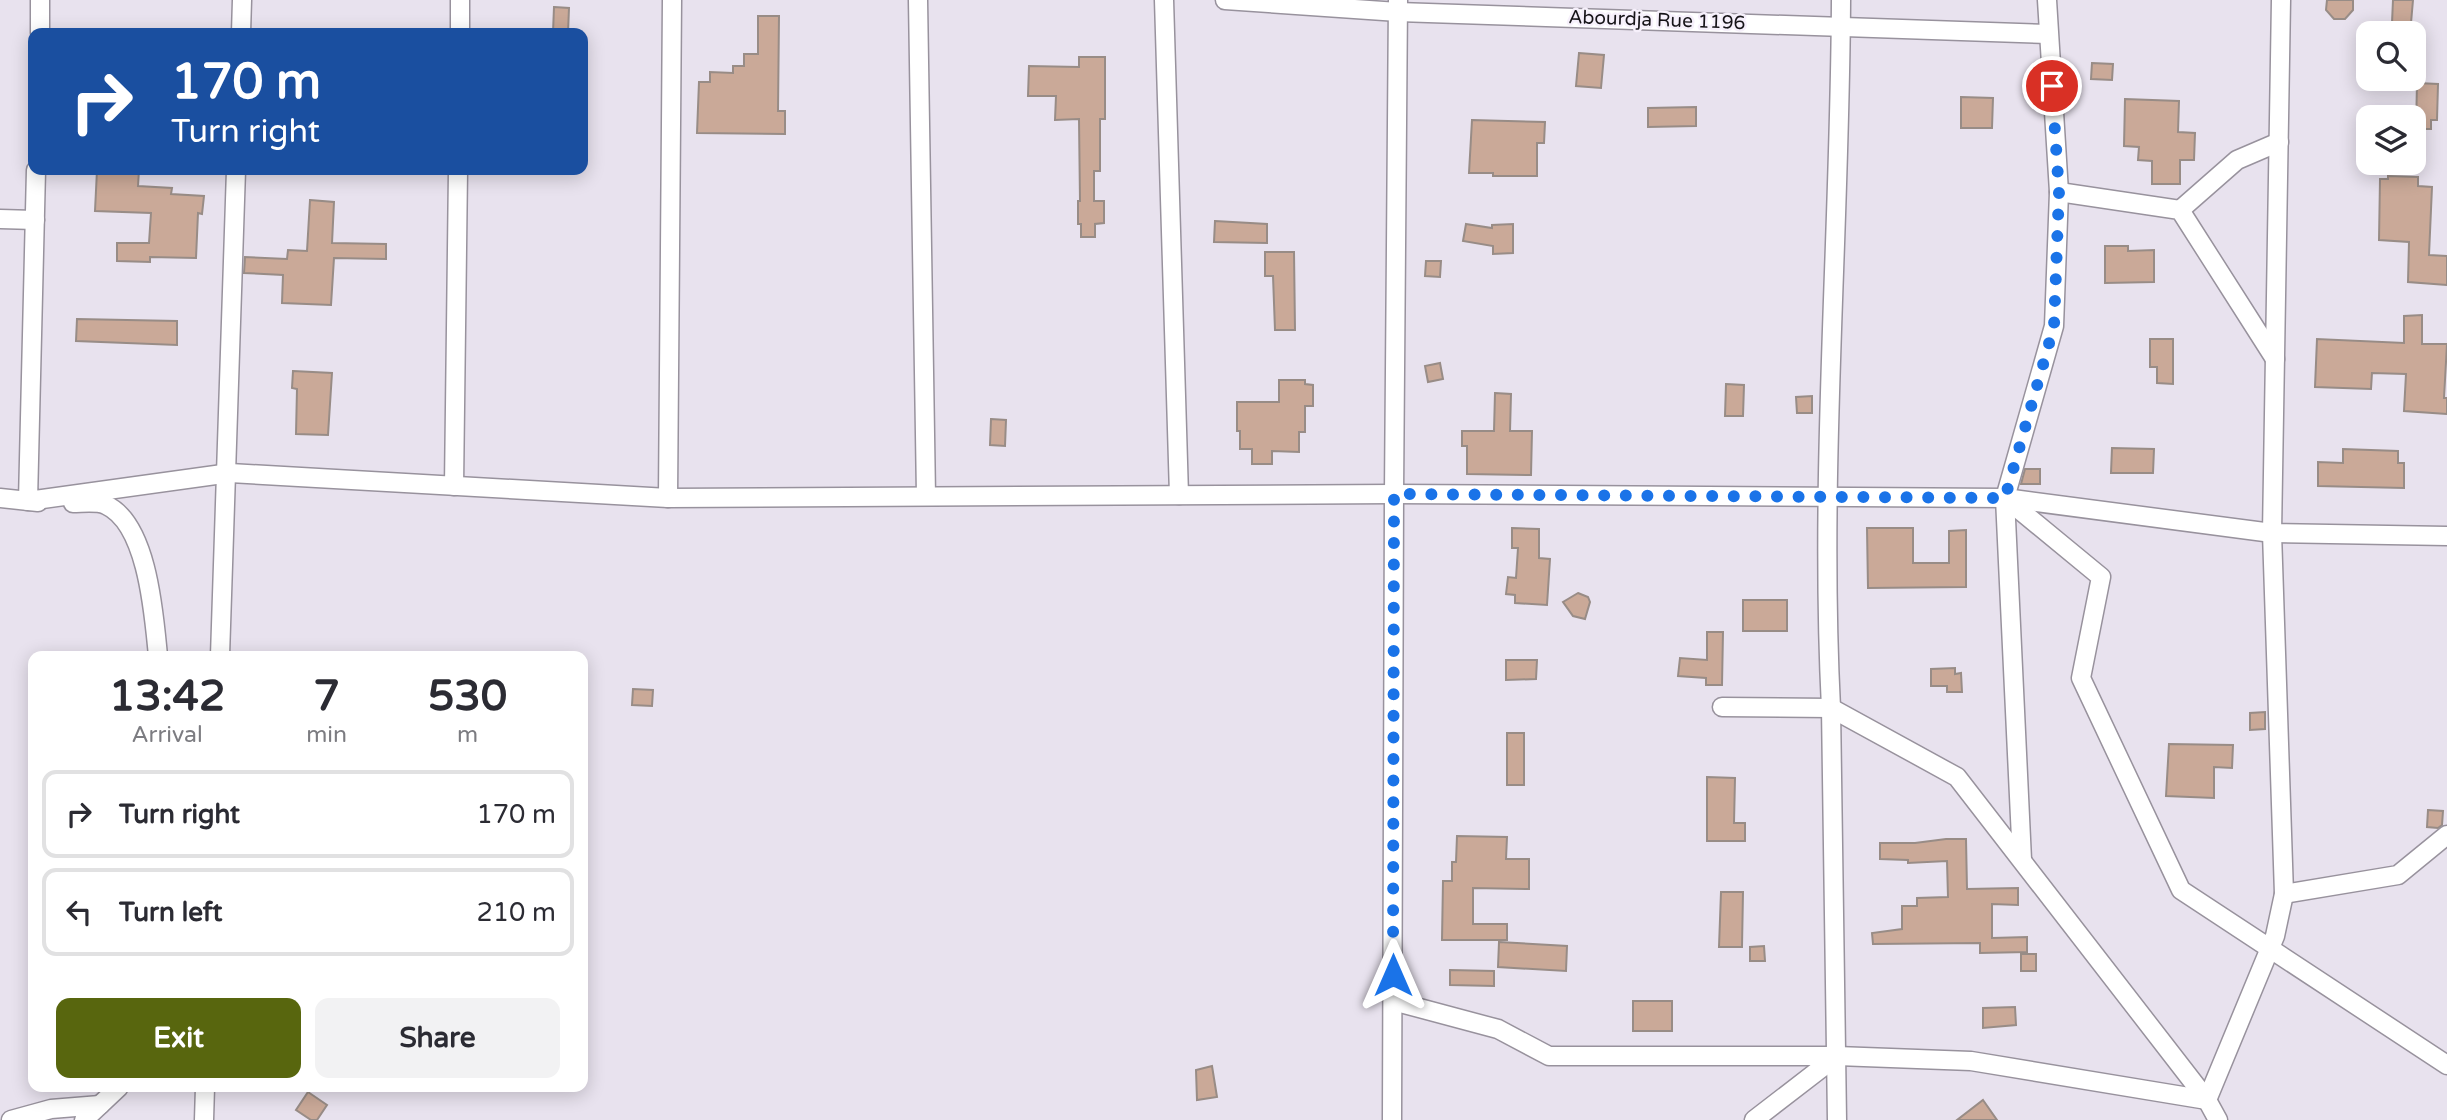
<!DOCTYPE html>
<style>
:root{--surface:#fff;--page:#f2f2f3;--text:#2b2b33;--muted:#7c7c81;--line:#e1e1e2;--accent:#58660e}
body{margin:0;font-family:"Varela Round",sans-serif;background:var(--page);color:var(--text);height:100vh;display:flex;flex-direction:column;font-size:26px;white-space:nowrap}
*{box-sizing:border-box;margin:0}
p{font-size:23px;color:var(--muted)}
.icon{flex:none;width:38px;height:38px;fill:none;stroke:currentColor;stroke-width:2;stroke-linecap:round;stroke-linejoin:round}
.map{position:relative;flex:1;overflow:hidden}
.drawer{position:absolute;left:28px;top:651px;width:560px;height:441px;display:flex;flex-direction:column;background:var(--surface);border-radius:14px;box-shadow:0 4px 18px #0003}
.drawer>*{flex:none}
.hud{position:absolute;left:28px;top:28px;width:560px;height:147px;border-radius:14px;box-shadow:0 4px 18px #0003;background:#1a4fa0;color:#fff;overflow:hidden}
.controls{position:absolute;left:2356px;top:21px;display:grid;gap:14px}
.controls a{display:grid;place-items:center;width:70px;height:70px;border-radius:14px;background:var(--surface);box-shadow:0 4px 18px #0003;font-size:35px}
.pin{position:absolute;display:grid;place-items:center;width:60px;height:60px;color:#fff;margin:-30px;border:4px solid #fff;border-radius:50%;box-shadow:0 2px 7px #0007}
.me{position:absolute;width:77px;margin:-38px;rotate:0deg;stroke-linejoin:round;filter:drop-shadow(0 0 5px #0008)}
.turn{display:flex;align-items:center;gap:24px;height:147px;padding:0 28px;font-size:32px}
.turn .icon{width:91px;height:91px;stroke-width:2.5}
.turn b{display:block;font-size:49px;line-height:60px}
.eta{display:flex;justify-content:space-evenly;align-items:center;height:119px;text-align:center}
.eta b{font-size:42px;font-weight:800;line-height:49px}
.action{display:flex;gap:14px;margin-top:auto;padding:14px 28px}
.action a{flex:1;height:80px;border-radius:14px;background:var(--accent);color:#fff;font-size:28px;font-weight:800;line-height:80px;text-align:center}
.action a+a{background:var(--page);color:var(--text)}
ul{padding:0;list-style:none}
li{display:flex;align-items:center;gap:21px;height:88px;margin:0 14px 10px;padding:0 14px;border:4px solid var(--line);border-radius:14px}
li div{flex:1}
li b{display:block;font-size:26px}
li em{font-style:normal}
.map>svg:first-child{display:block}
</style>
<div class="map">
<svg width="2447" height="1120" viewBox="0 0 2447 1120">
<rect width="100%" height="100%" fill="#e8e2ee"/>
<g fill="#caa998" stroke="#988c86" stroke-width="2">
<polygon points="2327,0 2353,0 2353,10 2345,19 2334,19 2326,10"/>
<polygon points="2393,0 2413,0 2411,23 2392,23"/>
<polygon points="554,7 569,8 568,33 553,33"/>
<polygon points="758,16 779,16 778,111 785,111 785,134 697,133 699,82 710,82 710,72 733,73 733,66 744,66 744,54 758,54"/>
<polygon points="1579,53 1604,55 1601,88 1576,86"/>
<polygon points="1079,57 1105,57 1105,119 1100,119 1100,171 1094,171 1094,201 1104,201 1104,223 1095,224 1095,237 1081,237 1081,224 1078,224 1078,201 1080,201 1079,119 1055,120 1056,96 1028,96 1029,66 1079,67"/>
<polygon points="2092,63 2113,64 2112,80 2091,79"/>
<polygon points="2417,83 2438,84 2437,120 2431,120 2431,129 2416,129"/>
<polygon points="1961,97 1993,98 1992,128 1961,128"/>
<polygon points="2125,99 2179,101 2178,132 2195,133 2194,160 2180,160 2180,184 2152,184 2152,161 2138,160 2139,147 2124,146"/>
<polygon points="1696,107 1696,126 1648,127 1648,108"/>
<polygon points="1472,120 1545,122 1544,143 1537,143 1537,176 1493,176 1493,173 1469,173"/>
<polygon points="97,170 139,170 138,186 172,188 171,194 204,196 202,214 198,213 196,258 150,257 150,262 117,261 117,243 149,243 151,213 95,211"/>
<polygon points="2388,176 2418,177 2418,186 2432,187 2429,255 2447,256 2447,285 2408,282 2409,242 2379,240 2380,179 2388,179"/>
<polygon points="310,200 334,202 332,243 386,244 386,259 334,258 331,305 282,303 283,275 244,273 245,257 287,259 288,250 307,251"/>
<polygon points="1215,221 1267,224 1267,243 1214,242"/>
<polygon points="1466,224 1492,228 1492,225 1513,224 1513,253 1493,254 1493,246 1463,241"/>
<polygon points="2105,246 2128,246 2128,251 2154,250 2154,282 2105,283"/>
<polygon points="1265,252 1294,252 1295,330 1275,330 1273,276 1265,276"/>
<polygon points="1426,261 1441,261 1440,277 1425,276"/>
<polygon points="2422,315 2422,344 2447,344 2444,398 2447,398 2447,414 2404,411 2406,374 2372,373 2371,389 2315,387 2317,339 2404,343 2404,316"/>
<polygon points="77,319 177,321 177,345 76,341"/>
<polygon points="2150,339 2173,339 2173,384 2157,383 2157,367 2150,367"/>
<polygon points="1440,363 1443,379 1428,382 1425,366"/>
<polygon points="293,371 332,373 328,435 296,434 297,389 292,388"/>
<polygon points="1279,380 1305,380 1305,384 1313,385 1313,406 1305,406 1305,432 1299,432 1299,452 1272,451 1272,464 1252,464 1252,449 1240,449 1240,431 1237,431 1237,402 1279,402"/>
<polygon points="1726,384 1744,385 1743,416 1725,416"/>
<polygon points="1495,393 1511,394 1510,431 1532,431 1531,475 1467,474 1467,446 1462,446 1462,431 1494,431"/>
<polygon points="1812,396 1812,413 1797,413 1796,397"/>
<polygon points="991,419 1006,420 1005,446 990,445"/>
<polygon points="2112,448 2154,449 2153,473 2111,473"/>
<polygon points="2343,449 2398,451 2398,463 2404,463 2404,488 2318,486 2318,462 2343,463"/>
<polygon points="2025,469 2040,469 2040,484 2021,484"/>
<polygon points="1512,528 1539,529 1539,558 1550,559 1547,605 1515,603 1515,595 1506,594 1508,577 1516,578 1518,548 1512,548"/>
<polygon points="1867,528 1913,528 1913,563 1949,563 1949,531 1966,530 1966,587 1868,588"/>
<polygon points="1578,593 1588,597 1590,602 1585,619 1573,616 1563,602"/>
<rect x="1743" y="600" width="44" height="31"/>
<polygon points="1707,632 1723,632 1722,685 1706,685 1706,678 1678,676 1680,658 1707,660"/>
<polygon points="1506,660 1537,660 1536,679 1506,680"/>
<polygon points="1955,668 1955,674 1961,673 1962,692 1947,692 1947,686 1931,686 1931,669"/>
<polygon points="633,689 653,690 652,706 632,705"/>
<polygon points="2265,712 2265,729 2250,730 2250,713"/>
<rect x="1507" y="733" width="17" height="52"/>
<polygon points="2169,744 2233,745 2232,768 2214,767 2214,798 2166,796"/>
<polygon points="1707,777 1735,778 1734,823 1745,823 1745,841 1707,841"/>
<polygon points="2428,810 2443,811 2442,825 2438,828 2427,827"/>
<polygon points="1457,836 1507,837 1506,859 1529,859 1529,889 1473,888 1473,924 1507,924 1507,940 1442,940 1443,881 1452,881 1452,862 1456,862"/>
<polygon points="1946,839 1966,839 1967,889 2018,888 2018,905 1992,904 1992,938 2027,937 2027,952 1980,953 1980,943 1873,944 1872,933 1902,929 1902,906 1917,906 1917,898 1948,897 1947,861 1908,863 1908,860 1880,859 1880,843 1915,843"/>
<polygon points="1721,892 1743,892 1742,947 1719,947"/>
<polygon points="1499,942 1567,946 1566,971 1498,967"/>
<polygon points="1764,946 1765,961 1750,961 1750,947"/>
<rect x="2021" y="954" width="15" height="17"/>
<polygon points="1450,970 1494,971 1494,986 1450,985"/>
<rect x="1633" y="1001" width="39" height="30"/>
<polygon points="2015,1007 2016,1025 1983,1028 1983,1008"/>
<polygon points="1212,1066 1217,1097 1197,1100 1196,1070"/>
<polygon points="308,1092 327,1105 317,1120 311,1120 296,1110"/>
<polygon points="1983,1100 1997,1120 1957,1120"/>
</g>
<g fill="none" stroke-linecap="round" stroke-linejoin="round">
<defs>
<g id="minor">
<polyline points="918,0 926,496"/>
<polyline points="1164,0 1179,495"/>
<polyline points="1225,0 1398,12 2048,34"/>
<polyline points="40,33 40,0"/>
<polyline points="241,33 242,0"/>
<polyline points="460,33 460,0"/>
<polyline points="36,170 28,501 230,473 668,498 1394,494 2005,498 2101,577 2081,678 2181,890 2447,1065"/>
<polyline points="2059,192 2180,210 2275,359"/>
<polyline points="2180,210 2237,160 2279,142"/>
<polyline points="0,219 35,220"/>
<polyline points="454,486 458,170"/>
<polyline points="0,498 38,502"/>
<polyline points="668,498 672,0"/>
<polyline points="2005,498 2272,533 2447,536"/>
<path d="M73 503C83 503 98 501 106 505 148 524 154 616 158 656"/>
<polyline points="220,656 236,170"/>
<polyline points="1722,707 1831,708 1957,777 2207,1100 2218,1120"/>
<polyline points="2022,860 2005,498 2054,326 2059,192 2047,0"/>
<polyline points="2284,894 2398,875 2447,835"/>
<polyline points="1393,1001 1498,1029 1549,1056 1837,1056 1971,1061 2207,1100 2275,936 2284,894 2272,533 2281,0"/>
<polyline points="11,1120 51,1109 100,1105"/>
<polyline points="84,1120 119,1087"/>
<polyline points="204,1120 205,1087"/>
<polyline points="1392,1120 1394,494 1398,0"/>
<polyline points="1754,1120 1837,1056"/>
<path d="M1837 1120 1831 708C1819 472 1840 236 1841 0"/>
</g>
</defs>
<use href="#minor" stroke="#98929d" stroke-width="21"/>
<use href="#minor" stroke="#fff" stroke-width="18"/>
</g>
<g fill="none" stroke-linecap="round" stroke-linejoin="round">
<polyline stroke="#1a73e8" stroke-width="12" stroke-dasharray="0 21.6" points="1393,975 1394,494 2005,498 2054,326 2059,192 2052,86"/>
</g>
<g text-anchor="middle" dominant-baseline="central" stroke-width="5" stroke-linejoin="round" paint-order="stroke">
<g font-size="19" fill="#161418" stroke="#f6f0fb">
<text transform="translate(1657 20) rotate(2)">Abourdja Rue 1196</text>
</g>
</g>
</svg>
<div class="controls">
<a><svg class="icon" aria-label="search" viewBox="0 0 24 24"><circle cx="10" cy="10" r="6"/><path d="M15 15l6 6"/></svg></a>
<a><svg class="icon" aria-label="layers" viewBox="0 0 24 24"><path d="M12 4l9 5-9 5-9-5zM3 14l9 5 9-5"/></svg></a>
</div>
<div class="pin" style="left:2052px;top:86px;background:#d93025"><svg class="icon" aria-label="arrive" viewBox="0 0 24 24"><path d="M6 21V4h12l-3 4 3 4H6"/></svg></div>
<svg class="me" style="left:1393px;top:975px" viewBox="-20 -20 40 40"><path d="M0-17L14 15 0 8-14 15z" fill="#1a73e8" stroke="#fff" stroke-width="4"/></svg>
<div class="hud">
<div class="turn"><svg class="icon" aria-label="right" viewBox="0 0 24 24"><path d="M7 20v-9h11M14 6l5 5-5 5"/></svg><div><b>170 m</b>Turn right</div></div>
</div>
<section class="drawer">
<div class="eta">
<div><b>13:42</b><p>Arrival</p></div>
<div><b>7</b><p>min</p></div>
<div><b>530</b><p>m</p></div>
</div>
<ul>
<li><svg class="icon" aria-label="right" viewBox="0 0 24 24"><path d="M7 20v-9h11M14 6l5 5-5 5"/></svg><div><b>Turn right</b></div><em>170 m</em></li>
<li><svg class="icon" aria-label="left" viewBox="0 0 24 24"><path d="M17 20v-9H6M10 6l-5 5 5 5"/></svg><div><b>Turn left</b></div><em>210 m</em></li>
</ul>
<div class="action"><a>Exit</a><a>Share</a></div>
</section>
</div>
